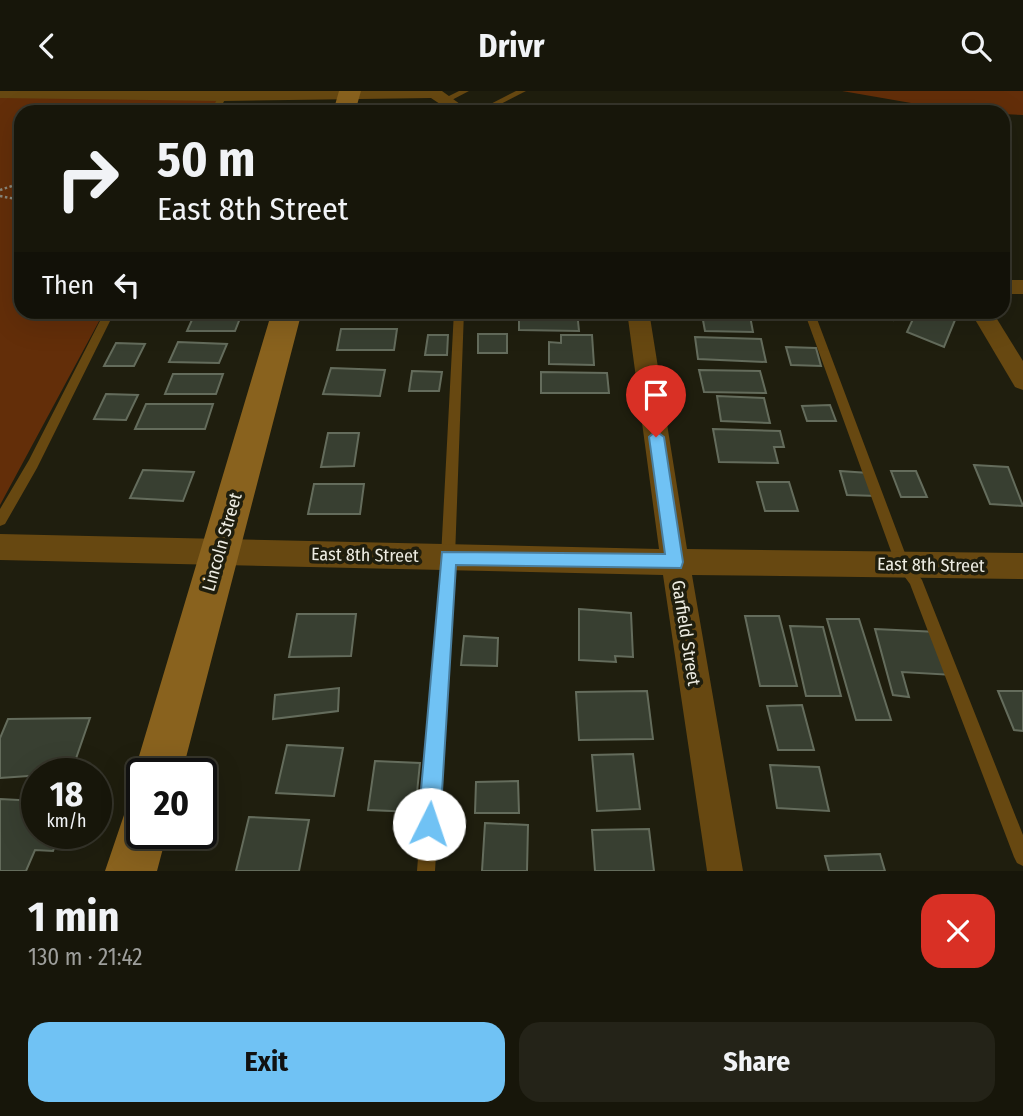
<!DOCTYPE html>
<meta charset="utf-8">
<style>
:root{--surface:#17160a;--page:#242318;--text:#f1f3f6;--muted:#9e9f9c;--line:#36352b;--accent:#70c2f4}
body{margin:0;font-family:"Fira Sans Condensed",sans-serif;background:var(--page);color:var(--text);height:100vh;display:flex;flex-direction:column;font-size:26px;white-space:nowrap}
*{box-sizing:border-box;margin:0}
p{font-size:23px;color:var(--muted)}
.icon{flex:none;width:38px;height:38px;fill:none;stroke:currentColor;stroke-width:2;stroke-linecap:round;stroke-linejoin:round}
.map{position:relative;height:780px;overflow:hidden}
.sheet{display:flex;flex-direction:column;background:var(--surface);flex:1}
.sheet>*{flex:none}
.guide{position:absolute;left:14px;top:14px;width:996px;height:214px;border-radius:21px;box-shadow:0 7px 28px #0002,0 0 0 2px var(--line);background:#17160a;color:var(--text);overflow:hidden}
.speed{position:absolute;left:21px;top:667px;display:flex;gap:14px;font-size:35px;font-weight:700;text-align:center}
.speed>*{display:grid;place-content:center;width:91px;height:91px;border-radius:50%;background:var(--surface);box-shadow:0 7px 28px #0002,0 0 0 2px var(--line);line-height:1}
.speed small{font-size:18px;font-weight:400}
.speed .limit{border:4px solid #111;border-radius:10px;background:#fff;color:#111}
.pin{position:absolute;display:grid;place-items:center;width:60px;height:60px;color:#fff;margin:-72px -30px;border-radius:50% 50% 50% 0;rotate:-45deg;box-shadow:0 0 7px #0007}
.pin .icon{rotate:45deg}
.me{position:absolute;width:77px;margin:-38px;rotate:4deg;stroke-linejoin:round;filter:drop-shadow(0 0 5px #0008)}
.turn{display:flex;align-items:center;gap:24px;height:147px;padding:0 28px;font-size:32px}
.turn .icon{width:91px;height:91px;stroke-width:2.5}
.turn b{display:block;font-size:49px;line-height:60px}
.then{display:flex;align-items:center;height:66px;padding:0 28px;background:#0003;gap:14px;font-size:26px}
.round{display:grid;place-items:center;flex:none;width:74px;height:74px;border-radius:21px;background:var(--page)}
.overview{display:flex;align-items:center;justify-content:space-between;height:119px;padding:0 28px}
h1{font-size:42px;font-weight:700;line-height:52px}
.cta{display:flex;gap:14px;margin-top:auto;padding:14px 28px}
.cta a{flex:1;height:80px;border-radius:21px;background:var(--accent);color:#111;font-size:28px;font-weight:700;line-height:80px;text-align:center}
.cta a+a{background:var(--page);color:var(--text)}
header{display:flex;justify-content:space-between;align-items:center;height:91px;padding:0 28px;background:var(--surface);font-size:32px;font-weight:700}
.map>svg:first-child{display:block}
</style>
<header><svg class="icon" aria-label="back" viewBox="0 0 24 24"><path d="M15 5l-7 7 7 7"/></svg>Drivr<svg class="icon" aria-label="search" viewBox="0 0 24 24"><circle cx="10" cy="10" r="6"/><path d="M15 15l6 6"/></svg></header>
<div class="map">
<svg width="1023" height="780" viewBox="0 0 1023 780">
<rect width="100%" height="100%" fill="#1f1e0e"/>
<g fill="#632e09">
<polygon points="842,0 1023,0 1023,24 963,21"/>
<polygon points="0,5 218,7 211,21 21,21 21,220 104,221 0,414"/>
</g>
<g fill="#383f31" stroke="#646c5c" stroke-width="2">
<polygon points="519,220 577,220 579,240 519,239"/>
<polygon points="863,220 895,220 893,229"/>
<polygon points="905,220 932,220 955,229 944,256 907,241 913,228 903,224"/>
<polygon points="195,222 242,222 235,240 187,240"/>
<polygon points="702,224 750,225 753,241 705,240"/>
<polygon points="341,238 397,238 394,259 337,259"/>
<rect x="478" y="243" width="29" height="19"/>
<polygon points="428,244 448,244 447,264 425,264"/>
<polygon points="561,244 592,244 594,274 549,273 549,251 561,252"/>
<polygon points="695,246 761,248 766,271 698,268"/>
<polygon points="178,251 227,253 219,272 169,271"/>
<polygon points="116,252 145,253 134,275 104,275"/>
<polygon points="786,256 816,257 821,275 791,274"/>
<polygon points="331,277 385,279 380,305 323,303"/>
<polygon points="699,279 760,280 766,302 704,301"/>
<polygon points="412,280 442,281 439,300 409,300"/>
<polygon points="541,281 607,282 609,302 541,302"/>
<polygon points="173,283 223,283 216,303 165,303"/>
<polygon points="106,303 138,304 126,329 94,328"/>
<polygon points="717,305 764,307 770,332 721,330"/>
<polygon points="146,313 213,313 205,338 135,338"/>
<polygon points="830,314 836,330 807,330 802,315"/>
<polygon points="713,338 780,340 784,356 774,356 778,372 719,371"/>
<polygon points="328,342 359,342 354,375 321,376"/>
<polygon points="974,374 1008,376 1023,415 990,413"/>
<polygon points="143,379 194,381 183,410 130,407"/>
<polygon points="840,380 869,382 877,405 847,404"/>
<polygon points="891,380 916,380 927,406 901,406"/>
<polygon points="757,391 789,391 798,420 765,420"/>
<polygon points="314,393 364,393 360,423 308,423"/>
<polygon points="579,518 631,522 633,566 615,565 616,571 579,569"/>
<polygon points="297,523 356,523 351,565 289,566"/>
<polygon points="745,525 779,525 797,595 760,595"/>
<polygon points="827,528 859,528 891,629 856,629"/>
<polygon points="790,535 823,536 841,605 806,605"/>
<polygon points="875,538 938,541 953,584 902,581 909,606 893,604"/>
<polygon points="464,545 498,547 497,575 461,574"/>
<polygon points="339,597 338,620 273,628 275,604"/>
<polygon points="647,600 653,648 579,649 576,601"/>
<polygon points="998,600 1023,600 1023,640 1014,639"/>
<polygon points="802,614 814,659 778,659 767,615"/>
<polygon points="90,627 71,682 0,687 0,647 8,628"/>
<polygon points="287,654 343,657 334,705 276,702"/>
<polygon points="633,663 640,718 597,720 592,664"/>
<polygon points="375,670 420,672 415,721 368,719"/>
<polygon points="770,674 819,676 829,720 777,717"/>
<polygon points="518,690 519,722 475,722 476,691"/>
<polygon points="0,708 37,710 37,742 60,742 53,760 35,759 26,780 0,780"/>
<polygon points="249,726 309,729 299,780 236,780"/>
<polygon points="485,732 528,734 527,780 482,780"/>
<polygon points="649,738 654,780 595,780 592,739"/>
<polygon points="880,763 885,780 829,780 825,765"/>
</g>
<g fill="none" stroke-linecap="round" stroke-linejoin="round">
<g stroke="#88877a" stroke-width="2.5" stroke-dasharray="2.5 2.5" stroke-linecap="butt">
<polyline points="0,99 21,92"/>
<polyline points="0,105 21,109"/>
</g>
<g fill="#674811" fill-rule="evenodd">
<polygon points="459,0 469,0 448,11 441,9"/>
<polygon points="516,0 526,0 485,21 475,21"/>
<polygon points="220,3 227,5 218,21 210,21"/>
<polygon points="105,220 115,220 37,377 5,433 0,435 0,418 29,369"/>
<polygon points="454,220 464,220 455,466 435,780 417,780 441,466"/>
<polygon points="804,220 814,220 908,470 922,489 1023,744 1023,775 1017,772 1014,766 910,493 896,474"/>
</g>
<g fill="#674811" fill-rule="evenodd">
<polygon points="0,0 442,0 471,21 452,21 431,7 223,10 0,7"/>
<rect x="1003" y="189" width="20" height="14"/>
<polygon points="627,220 649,220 687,458 1023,462 1023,488 692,484 743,780 707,780 663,484 0,469 0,443 659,458"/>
<polygon points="970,220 992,220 1023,270 1023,299 1015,296"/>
</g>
<g fill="#89621e" fill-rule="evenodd">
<polygon points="339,0 361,0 355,21 333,21"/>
<polygon points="272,220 302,220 182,682 142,682 142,699 134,682"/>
<polygon points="142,717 142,742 167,742 157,780 105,780 124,724"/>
</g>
</g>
<polygon fill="#70c2f4" stroke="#497e9f" stroke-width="2" points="656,340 664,346 683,471 681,477 456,474 440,733 437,740 429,744 422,740 418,733 442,461 665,463 649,346"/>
<g text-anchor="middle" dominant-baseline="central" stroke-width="7" stroke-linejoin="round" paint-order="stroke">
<g font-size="18" fill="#edece2" stroke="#1f1e0e">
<text transform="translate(222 451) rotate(-74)">Lincoln Street</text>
<text transform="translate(365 464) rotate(1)">East 8th Street</text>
<text transform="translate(931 474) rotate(1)">East 8th Street</text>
<text transform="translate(686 542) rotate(81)">Garfield Street</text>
</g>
</g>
</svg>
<div class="speed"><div>18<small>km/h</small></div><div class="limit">20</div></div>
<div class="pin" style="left:656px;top:346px;background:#d93025"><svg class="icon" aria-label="arrive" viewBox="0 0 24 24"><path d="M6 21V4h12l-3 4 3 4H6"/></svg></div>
<svg class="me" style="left:429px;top:733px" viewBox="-20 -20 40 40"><circle r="19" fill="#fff"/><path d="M0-13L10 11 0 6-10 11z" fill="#70c2f4"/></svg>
<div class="guide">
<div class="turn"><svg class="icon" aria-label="right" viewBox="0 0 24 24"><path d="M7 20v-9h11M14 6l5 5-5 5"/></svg><div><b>50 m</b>East 8th Street</div></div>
<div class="then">Then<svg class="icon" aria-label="left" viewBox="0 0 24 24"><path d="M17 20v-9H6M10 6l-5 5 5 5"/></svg></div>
</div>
</div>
<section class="sheet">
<div class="overview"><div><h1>1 min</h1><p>130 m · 21:42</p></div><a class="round" style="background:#d93025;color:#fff"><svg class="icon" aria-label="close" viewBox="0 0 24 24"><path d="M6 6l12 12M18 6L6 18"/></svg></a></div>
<div class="cta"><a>Exit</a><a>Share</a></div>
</section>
